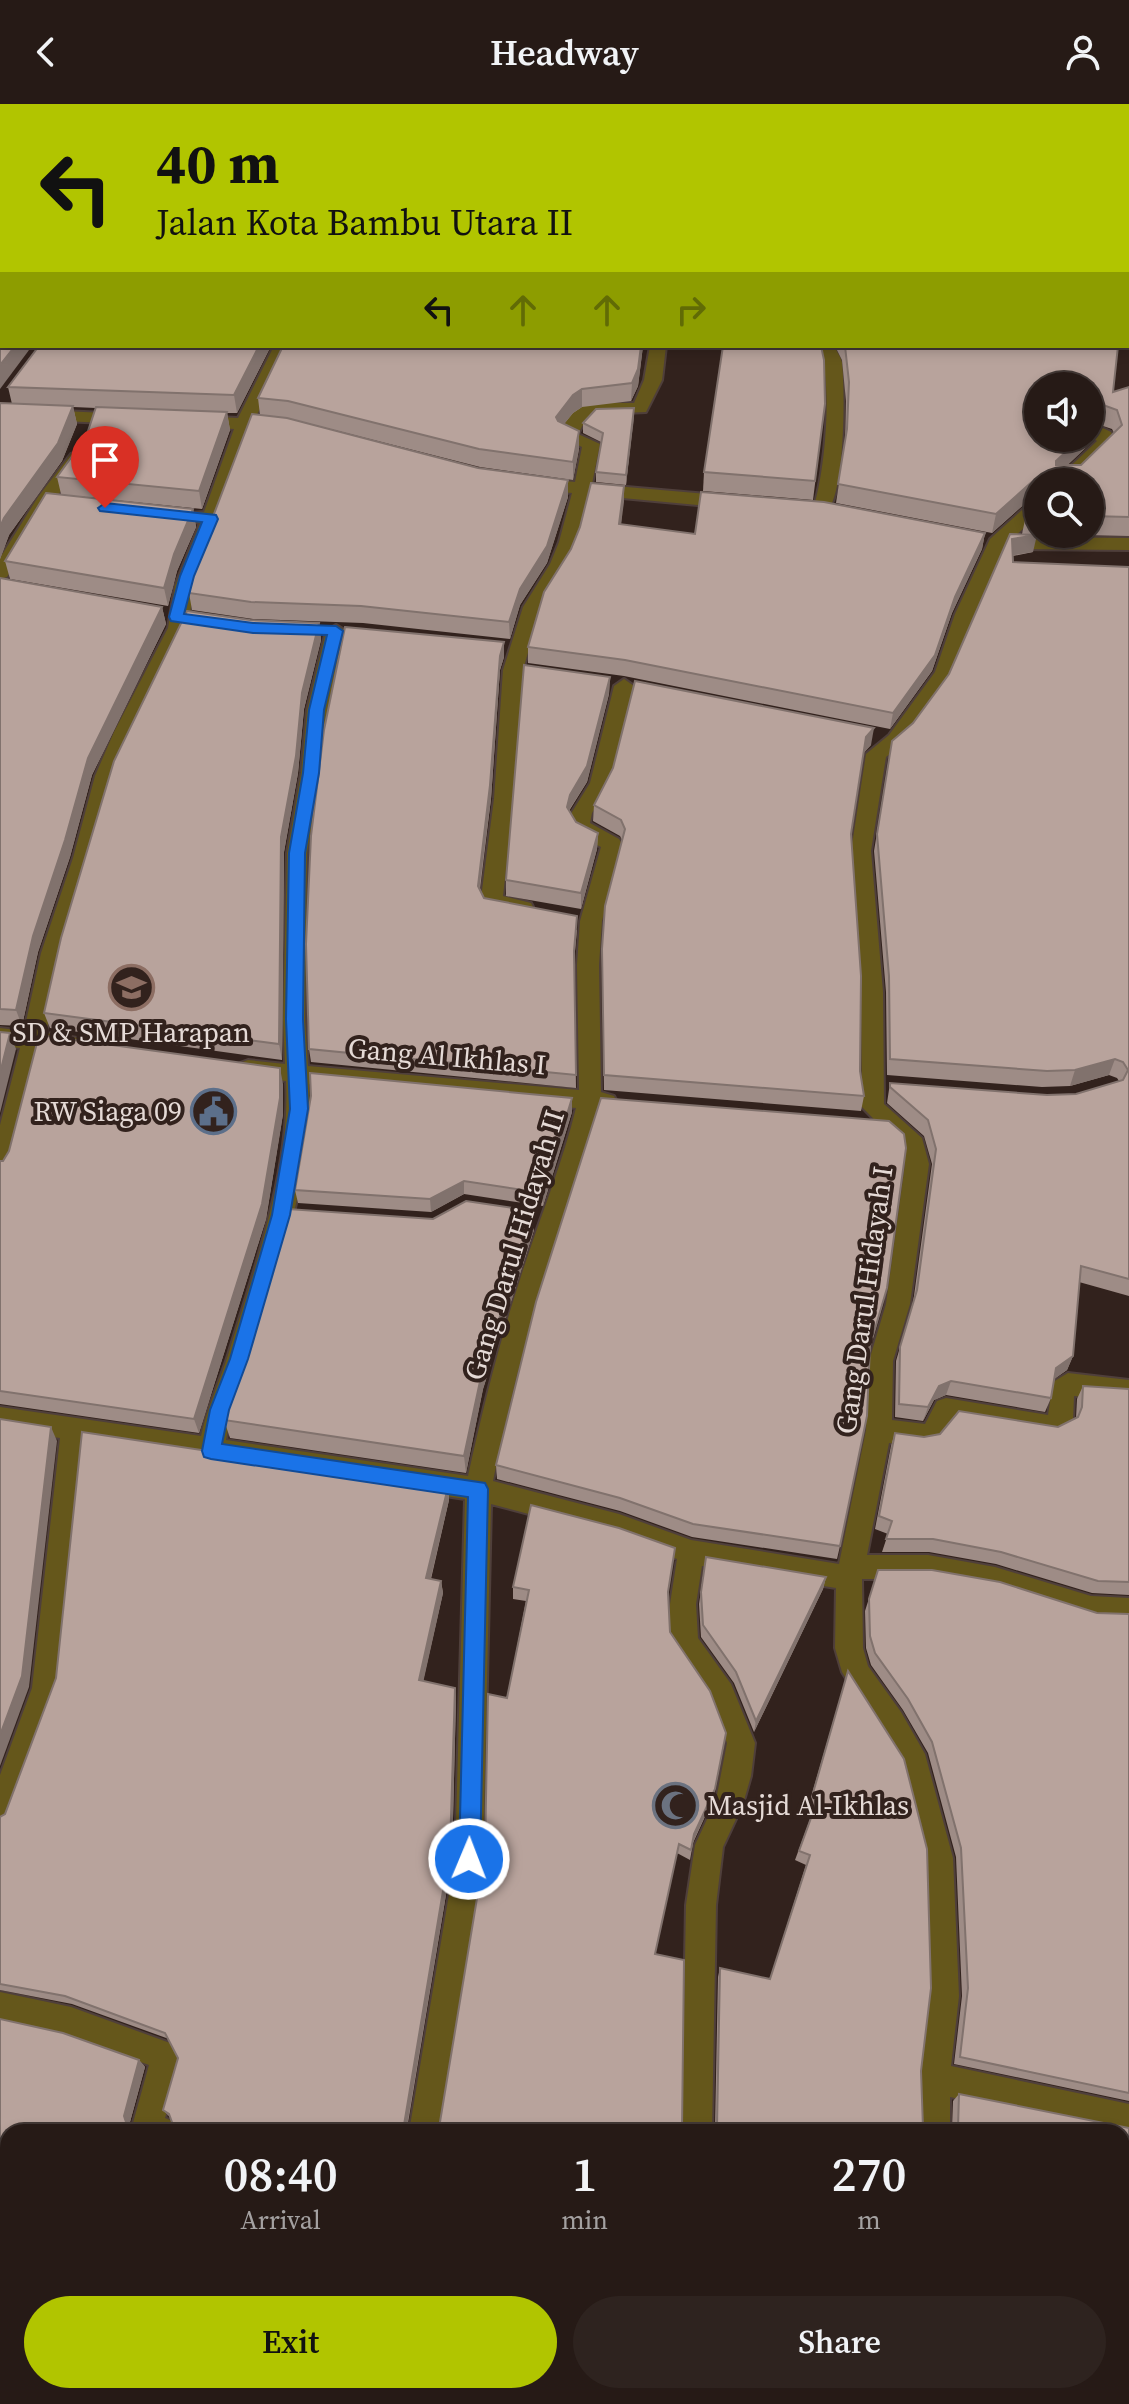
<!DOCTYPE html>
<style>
:root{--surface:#261a16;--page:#2e231f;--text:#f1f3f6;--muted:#a4a1a1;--line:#423835;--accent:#b1c500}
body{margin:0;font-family:"Source Serif 4",serif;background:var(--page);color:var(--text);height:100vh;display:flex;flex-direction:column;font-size:30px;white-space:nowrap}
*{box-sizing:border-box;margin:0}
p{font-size:26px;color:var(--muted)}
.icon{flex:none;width:44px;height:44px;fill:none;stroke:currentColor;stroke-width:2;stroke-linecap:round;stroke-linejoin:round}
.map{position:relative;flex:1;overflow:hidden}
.drawer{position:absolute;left:0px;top:2020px;width:1130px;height:280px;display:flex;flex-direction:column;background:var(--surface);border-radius:24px 24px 0 0;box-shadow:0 4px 12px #0003,0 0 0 2px var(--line)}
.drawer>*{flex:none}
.banner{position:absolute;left:0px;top:0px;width:1130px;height:244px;box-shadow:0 4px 12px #0003,0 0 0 2px var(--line);background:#b1c500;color:#111;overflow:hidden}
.buttons{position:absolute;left:1024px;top:268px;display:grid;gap:16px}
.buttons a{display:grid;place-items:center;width:80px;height:80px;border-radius:50%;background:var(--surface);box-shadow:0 4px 12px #0003,0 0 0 2px var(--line);font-size:40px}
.pin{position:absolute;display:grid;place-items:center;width:68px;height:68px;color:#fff;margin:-82px -34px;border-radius:50% 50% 50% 0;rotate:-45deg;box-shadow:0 0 8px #0007}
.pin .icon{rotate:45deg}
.me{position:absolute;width:88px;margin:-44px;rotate:1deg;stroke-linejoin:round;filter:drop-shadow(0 0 6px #0008)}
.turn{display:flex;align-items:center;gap:28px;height:168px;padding:0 24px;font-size:36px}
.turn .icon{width:104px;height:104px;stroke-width:2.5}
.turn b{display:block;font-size:56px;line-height:68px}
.lanes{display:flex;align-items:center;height:76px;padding:0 24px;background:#0003;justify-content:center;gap:40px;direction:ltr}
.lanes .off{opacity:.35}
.eta{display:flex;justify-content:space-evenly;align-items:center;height:136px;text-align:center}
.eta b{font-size:48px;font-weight:600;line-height:56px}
.cta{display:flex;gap:16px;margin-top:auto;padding:16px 24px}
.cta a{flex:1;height:92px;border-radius:48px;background:var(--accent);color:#111;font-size:32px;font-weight:600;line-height:92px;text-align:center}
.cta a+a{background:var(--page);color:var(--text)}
header{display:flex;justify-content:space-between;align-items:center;height:104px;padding:0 24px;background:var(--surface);font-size:36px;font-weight:600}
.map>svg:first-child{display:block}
</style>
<header><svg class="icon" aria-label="back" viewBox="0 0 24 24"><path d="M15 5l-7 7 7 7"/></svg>Headway<svg class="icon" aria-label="person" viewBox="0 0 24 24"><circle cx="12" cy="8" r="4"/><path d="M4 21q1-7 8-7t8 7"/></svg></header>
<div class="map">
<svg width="1129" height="2300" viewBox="0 0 1129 2300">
<rect width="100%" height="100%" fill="#32221d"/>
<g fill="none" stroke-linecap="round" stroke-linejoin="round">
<defs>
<g id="minor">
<rect x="687" y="0" width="16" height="2"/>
<polygon points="274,242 290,242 255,315 282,317 291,322 282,327 251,326 194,482 188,524 134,628 115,672 93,754 63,849 46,929 77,934 80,940 77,946 69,949 42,946 12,1062 8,1069 0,1071 0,1021 20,944 0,942 0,924 24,927 41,849 73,754 95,672 114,628 168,524 175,482 200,419 191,417 188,413 191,409 204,408 234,325 195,322 186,317 195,312 238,314"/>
<path d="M650 242H666L662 276 646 308 600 310 586 315 578 330 600 340 592 380 730 392 739 398 730 404 590 391 577 438 568 460 541 503 523 566 514 695 503 792 531 799 534 805 531 811C513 816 491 810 481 794L494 695 503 566 523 503 550 460 559 438 572 389 536 386 527 380 536 374 575 378 582 343 559 332C563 325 566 315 571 309 584 296 617 299 634 299L644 276Z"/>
<path d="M818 242H834C837 248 841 253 842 259 845 283 846 405 822 411L813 405C825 370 834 274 818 242Z"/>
<polygon points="0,304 126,310 135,315 126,320 0,314"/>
<polygon points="1090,318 1111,328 1115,338 1074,378 1054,378 1097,337 1090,331"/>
<polygon points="77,348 86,354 51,400 7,473 0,475 0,454 38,393 71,350"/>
<path d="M1038 395V411L1014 433 1129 434V446L1004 445C973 513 948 609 886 653L871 747 883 888 884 1000 922 1034 929 1060 910 1200 893 1257 892 1316 925 1320 937 1297 946 1294 1048 1311 1053 1278 1068 1269 1129 1276V1298L1074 1292 1073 1317 1069 1325 1051 1334 953 1317C935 1352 924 1343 889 1339L867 1451H928L995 1463 1091 1492 1129 1494V1520L1091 1518 995 1487 928 1475H862L863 1544 868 1562 901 1608 925 1650 953 1754 959 1892 951 1962 1129 2000V2030L950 1993V2028H920L919 1974 929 1892 925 1754 902 1664 842 1568 835 1544 836 1484 702 1462 696 1500 698 1534 731 1580 755 1639 751 1672 743 1700 723 1743 716 1801 712 2028H682L686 1801 695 1741 716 1696 727 1639 711 1597 672 1539 669 1523 670 1500 677 1455 619 1434 491 1400 483 1755 439 2028H409L455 1755 465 1395 85 1338 60 1584 10 1719 0 1723V1671L32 1584 60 1334 0 1325V1303L201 1332C207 1304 219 1279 228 1251 253 1169 291 1063 286 977L240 971 237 965 240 959 248 956 285 960 283 915 287 749 301 669 307 606 326 527 336 521 346 527 327 606 321 669 307 749 305 915 308 962 579 986 577 861 580 817 601 743 577 731 570 719 572 708 590 679 614 582 624 575 634 582 610 680 592 709 590 719 619 735 622 740 602 817 599 861 601 988 614 992 617 998 614 1004 599 1006C586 1058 566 1107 550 1158 526 1230 508 1303 493 1377L619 1410 691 1436 839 1460 866 1326 869 1257 886 1200 905 1060 903 1045 862 1003 861 888 851 747 866 650 889 631 935 568 955 510 990 435 1032 397ZM309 980 576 1004C563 1057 543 1106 526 1157 502 1228 484 1299 468 1372L226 1336C231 1307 242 1282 252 1255 277 1178 314 1059 309 980Z"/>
<polygon points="0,1888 71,1903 170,1939 181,1960 165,2014 172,2017 176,2028 136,2028 133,2019 149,1961 71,1933 0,1918"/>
<polygon points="110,2292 142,2292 140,2300 108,2300"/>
<polygon points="365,2292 397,2292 396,2300 364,2300"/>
<polygon points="668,2292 700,2292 699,2300 667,2300"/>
<rect x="909" y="2292" width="32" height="8"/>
</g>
</defs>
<use href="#minor" stroke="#4f3f3b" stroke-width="4"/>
<use href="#minor" fill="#65571b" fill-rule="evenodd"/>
</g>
<g fill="#9e8c86" fill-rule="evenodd">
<polygon points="271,242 237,309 227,309 230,326 202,405 66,391 193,405 196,423 177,467 168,502 10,475 5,457 61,390 57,373 86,333 96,304 73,303 77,320 62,357 9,431 0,455 0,299 12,300 8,283"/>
<polygon points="283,242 643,242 638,282 631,297 582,303 573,309 564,320 579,345 573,376 480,363 291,315 478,364 568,376 568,393 547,459 520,501 510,535 363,519 253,515 192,506 189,489 260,311 258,294"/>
<path d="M835 242H1118L1113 288 1129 283V432L1022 430 1026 411 1038 400V430H1090V378H1038V393L1030 395 992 429 836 399 845 340 846 297 842 256ZM1097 320 1112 325 1114 329 1081 361H1067L1093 337Z"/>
<polygon points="825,300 813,396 703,387 704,368"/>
<polygon points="634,304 626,381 596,378 596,368 601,338 583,329 583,319"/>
<polygon points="624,382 621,420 695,430 985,429 982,445 952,509 932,567 890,625 624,572 528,559 528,543"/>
<polygon points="1010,430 1033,448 1013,452 1013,458 1129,463 1129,1192 1079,1178 1073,1252 1067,1266 1054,1275 1051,1294 1045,1308 946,1291 934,1296 923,1317 895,1313 896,1257 913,1199 932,1060 924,1032 887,999 890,979 1047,991 1076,990 1119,977 1117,974 1109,971 1070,982 1042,983 887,971 886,888 874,747 892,637 913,619 949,570"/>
<polygon points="0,474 162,503 166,520 92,671 70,753 38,848 22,922 0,921"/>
<polygon points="250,516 319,519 321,536 304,605 298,669 284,748 282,956 50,924 44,909"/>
<polygon points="504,538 504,553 500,566 491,695 480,785 484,794 577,826 574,858 576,984 311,958 309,945"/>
<polygon points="610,573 609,590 587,678 569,707 576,718 598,729 597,745 581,805 506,792 506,776"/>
<polygon points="871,641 863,649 851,730 860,967 864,992 861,1007 604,986 602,845 622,736 620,732 593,717 594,701"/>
<polygon points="283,980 283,1010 266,1115 199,1329 0,1300 0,1057"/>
<polygon points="572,1008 543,1102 464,1090 431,1108 298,1099 295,1086"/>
<polygon points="534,1126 483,1285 466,1369 230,1334 224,1316"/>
<polygon points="883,1199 870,1244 840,1442 837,1455 692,1433 620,1407 497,1375 496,1361"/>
<polygon points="1083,1282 1129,1285 1129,1491 1092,1489 996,1460 929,1448 882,1448 888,1430 875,1425 891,1342 895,1329 924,1333 1058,1323 1076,1314 1077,1295"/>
<polygon points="82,1328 448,1383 449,1396 431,1475 441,1477 443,1489 423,1577 455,1584 456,1595 452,1755 407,2025 439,2024 485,1746 488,1590 507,1594 526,1497 513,1495 513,1483 531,1401 619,1424 675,1444 668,1491 670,1528 710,1587 726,1629 713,1695 693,1739 690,1756 677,1749 655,1850 684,1856 682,2024 715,2024 718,1873 720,1864 770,1875 806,1761 795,1756 815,1702 809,1700 848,1567 904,1655 927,1745 931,1884 921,1967 923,2024 952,2024 953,1997 959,1990 1129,2024 1129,2300 944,2300 943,2292 1122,2292 1122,2028 8,2028 8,2292 109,2292 106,2300 112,2300 0,2300 0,1915 63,1929 139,1956 145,1963 130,2018 132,2024 170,2025 173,2021 170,2013 163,2006 178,1954 169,1935 72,1900 0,1886 0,1713 5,1710 56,1574"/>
<polygon points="706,1453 826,1473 823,1485 754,1628 734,1579 701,1533 699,1500"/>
<polygon points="878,1466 1097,1509 1129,1510 1129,1997 954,1960 962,1892 956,1753 928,1649 903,1606 871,1561 866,1544 865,1507"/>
</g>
<g fill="#81726d">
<polygon points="15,242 32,242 0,285 0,261"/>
<polygon points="259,242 271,242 237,309 234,291"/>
<polygon points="641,242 643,242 638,282 631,297 632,279"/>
<polygon points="582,285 582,303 573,309 556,330 556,313 573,291"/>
<polygon points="73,302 77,320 62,357 9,431 0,455 0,423 4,414"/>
<polygon points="634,304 634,314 626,381 626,371"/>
<polygon points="227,308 230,326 202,405 199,387"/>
<polygon points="1097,318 1093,337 1052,376 1056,357 1081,334 1090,334 1090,325"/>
<polygon points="579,327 579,345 573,376 573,358"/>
<polygon points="1044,374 1043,378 1038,378 1038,393 1030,395 992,429 996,410 1034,376"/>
<polygon points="568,376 568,393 547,459 520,501 510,535 509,518 520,485"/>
<polygon points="624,382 624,398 619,436 619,420"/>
<polygon points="193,405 196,423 177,467 168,502 164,484 174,450"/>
<polygon points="985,429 982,445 952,509 932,567 890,625 893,609 955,493"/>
<polygon points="1037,431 1033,448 1008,452 1012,435"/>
<polygon points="162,503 166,520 92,671 70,753 38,848 22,922 16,906 33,832 88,654"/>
<polygon points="319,519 321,536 304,605 298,669 284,748 282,956 279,940 281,733 302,589"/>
<polygon points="504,538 504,553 500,566 491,695 478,795 478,782 500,552"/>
<polygon points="610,573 609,590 587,678 569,706 567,703 570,691"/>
<polygon points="874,624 871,641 863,650 866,633"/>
<polygon points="598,729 597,745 581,805 581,789"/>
<polygon points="10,929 16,945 0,1009 0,969"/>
<polygon points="1115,955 1109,971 1070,982 1075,966"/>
<polygon points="280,964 283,980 283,1010 266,1115 199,1329 194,1315"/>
<polygon points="572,994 572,1008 543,1102 543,1089"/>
<polygon points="464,1077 464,1090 431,1108 430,1095"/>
<polygon points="534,1107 534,1126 483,1285 466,1369 464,1352 482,1268"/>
<polygon points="1073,1252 1067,1266 1050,1278 1056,1264"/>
<polygon points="951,1277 946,1291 934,1296 923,1317 928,1303 939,1282"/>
<polygon points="51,1323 57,1337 29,1583 0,1662 0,1631"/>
<polygon points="448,1383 449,1396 428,1486 426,1474"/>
<polygon points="826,1473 823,1485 754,1628 756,1617"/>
<polygon points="441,1477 443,1489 421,1588 419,1576"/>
<polygon points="455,1584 456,1595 452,1755 406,2028 404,2021"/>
<polygon points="715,1685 713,1695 692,1740 694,1730"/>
<polygon points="139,1956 145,1963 130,2018 133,2028 128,2024 124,2012"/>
<polygon points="101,2292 109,2292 106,2300 98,2300"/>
<polygon points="360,2292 364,2292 362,2300 359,2300"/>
</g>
<g fill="#b8a39c" stroke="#81726d" stroke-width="2" fill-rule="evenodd">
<polygon points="0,0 681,0 680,2 2,2 2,242 15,242 0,261"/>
<polygon points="759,0 1129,0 1129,179 1128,2 759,2"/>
<polygon points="39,242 259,242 234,291 8,283"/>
<polygon points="283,242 641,242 638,265 632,279 582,285 573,291 556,313 558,317 579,327 573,358 479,345 288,297 258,294"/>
<polygon points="723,242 821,242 824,256 825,300 815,377 704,368"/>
<path d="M845 242H1118L1113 288 1129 283V413L1090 412V378H1044V374L1034 376 996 410 838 380 847 325 849 278ZM1038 282H1090V325L1097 318 1092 312V297L1117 306 1122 321 1081 361H1056V357L1081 334H1038Z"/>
<polygon points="0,299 73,302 58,339 4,414 0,423"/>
<polygon points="96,303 227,308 199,387 57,373 86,333"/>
<polygon points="634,304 626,371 596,368 603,329 583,319 596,305"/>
<polygon points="252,310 287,314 478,364 568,376 547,442 520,485 509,518 361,502 251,498 189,489 198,452"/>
<polygon points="591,379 624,382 619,420 695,430 701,388 824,398 985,429 955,493 935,551 893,609 625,556 528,543 544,488 571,445 580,423"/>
<polygon points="46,389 193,405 174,450 164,484 5,457"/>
<polygon points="1038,400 1038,411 1026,411"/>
<polygon points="1010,430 1037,431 1012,435 1013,458 1129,463 1129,1175 1081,1162 1073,1252 1056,1264 1051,1294 951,1277 939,1282 928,1303 899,1300 900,1243 917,1186 936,1045 928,1016 890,983 890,979 1047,991 1076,990 1123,976 1128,966 1123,958 1115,955 1075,966 1047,967 890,955 889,872 877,730 892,637 913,619 949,570"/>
<polygon points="0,474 162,503 88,654 65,736 33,832 16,906 0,905"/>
<polygon points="187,507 250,516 319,519 302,589 296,652 281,733 279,940 44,909 61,834 114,657"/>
<polygon points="345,523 504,538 500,552 490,681 478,782 484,794 577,812 574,847 576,971 309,945 306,840 311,732 324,626"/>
<polygon points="524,561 610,573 587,662 570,691 567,703 576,718 598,729 581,789 506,776"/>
<polygon points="635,577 874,624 866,633 851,730 861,872 860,967 864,992 604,971 602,845 605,802 625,725 621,716 594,701 613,664"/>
<polygon points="0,928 10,929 0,969"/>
<polygon points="39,931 280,964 280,994 262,1100 194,1315 0,1287 0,1057 3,1057 9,1047"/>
<polygon points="310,969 572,994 543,1089 464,1077 430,1095 295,1086 311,992"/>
<polygon points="601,994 889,1017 904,1030 906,1044 887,1184 870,1242 867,1312 840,1442 693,1420 620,1394 496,1361 536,1198"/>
<polygon points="466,1097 534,1107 482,1268 464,1352 224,1316 230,1289 249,1238 288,1105 433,1115"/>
<polygon points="1083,1282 1129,1285 1129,1478 1098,1477 1001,1448 933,1435 886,1435 892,1417 879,1412 895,1329 924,1333 940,1330 959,1307 1058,1323 1078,1313 1082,1303"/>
<polygon points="0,1315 51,1323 22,1572 0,1631"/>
<polygon points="82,1328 448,1383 426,1474 441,1477 419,1576 455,1584 450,1745 404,2021 407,2025 439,2024 485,1746 488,1590 507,1594 529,1486 513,1483 531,1401 619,1424 675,1444 668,1488 670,1528 710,1587 726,1629 715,1685 694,1730 691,1746 679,1740 655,1850 684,1856 682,2024 714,2025 717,2022 720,1864 770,1875 810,1751 799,1747 819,1692 813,1689 848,1567 904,1655 927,1745 931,1884 921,1967 923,2024 958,2024 959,1990 1129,2024 1129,2300 948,2300 950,2298 950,2292 1122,2292 1122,2028 8,2028 8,2292 101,2292 98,2300 112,2300 0,2300 0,1915 63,1929 139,1956 124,2012 128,2024 170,2025 173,2021 169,2010 163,2006 178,1954 165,1929 65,1892 0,1880 0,1713 5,1710 56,1574"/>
<polygon points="706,1453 826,1473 756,1617 736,1568 703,1521 701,1488"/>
<polygon points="878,1466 932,1466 1000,1478 1097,1509 1129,1510 1129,1989 960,1953 968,1884 961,1744 932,1638 908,1595 875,1549 870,1532 869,1495"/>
<polygon points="136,2292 360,2292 359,2300 369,2300 134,2300"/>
<polygon points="397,2292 668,2292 666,2297 668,2300 394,2300"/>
<polygon points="703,2292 913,2292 911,2298 914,2300 701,2300"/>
</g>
<polygon fill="#1a73e8" stroke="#114b97" stroke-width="2" points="105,399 216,411 218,415 194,472 184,510 253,519 336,522 343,527 324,606 319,669 305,749 303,915 308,1005 290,1111 248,1255 229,1306 222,1340 485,1379 488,1385 480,1755 477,1762 469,1765 462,1762 459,1755 468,1393 211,1355 204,1353 202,1347 210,1306 230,1255 272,1111 290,1005 286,915 289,749 303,669 309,606 327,531 253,529 171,517 169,513 180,472 202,418 100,407 98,404"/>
<defs>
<symbol id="school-ring" viewBox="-11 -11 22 22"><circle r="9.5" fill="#32221d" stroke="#8d6e63" stroke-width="1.5"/><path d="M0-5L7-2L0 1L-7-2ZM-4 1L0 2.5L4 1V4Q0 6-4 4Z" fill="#8d6e63"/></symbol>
<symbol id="civic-ring" viewBox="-11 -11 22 22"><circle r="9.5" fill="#32221d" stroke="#5c6f8a" stroke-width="1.5"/><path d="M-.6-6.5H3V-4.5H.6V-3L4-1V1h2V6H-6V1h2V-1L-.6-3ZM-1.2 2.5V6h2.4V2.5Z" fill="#5c6f8a"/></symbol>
<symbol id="mosque-ring" viewBox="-11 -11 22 22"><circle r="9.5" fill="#32221d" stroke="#6b7280" stroke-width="1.5"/><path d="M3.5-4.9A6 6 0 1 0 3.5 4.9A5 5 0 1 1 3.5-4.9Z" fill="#6b7280"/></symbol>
</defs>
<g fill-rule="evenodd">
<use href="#school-ring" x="106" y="858" width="51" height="51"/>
<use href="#civic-ring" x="188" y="982" width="51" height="51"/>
<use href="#mosque-ring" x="650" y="1676" width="51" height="51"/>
</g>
<g text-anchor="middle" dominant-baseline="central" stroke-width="8" stroke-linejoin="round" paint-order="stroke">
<g font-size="28" fill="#e5dad6" stroke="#32221d">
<text x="131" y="928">SD &amp; SMP Harapan</text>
<text x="182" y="1007" text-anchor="end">RW Siaga 09</text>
<text x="707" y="1701" text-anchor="start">Masjid Al-Ikhlas</text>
</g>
<g font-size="28" fill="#e5dad6" stroke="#32221d">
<text transform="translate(447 952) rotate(5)">Gang Al Ikhlas I</text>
<text transform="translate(514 1141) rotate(-73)">Gang Darul Hidayah II</text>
<text transform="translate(864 1196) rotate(-82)">Gang Darul Hidayah I</text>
</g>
</g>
</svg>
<div class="buttons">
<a><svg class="icon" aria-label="sound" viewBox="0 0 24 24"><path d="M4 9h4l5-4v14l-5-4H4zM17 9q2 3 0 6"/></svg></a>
<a><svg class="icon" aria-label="search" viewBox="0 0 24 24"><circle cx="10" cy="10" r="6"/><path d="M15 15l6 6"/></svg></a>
</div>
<div class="pin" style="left:105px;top:404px;background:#d93025"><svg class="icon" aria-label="arrive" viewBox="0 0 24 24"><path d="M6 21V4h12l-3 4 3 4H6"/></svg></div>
<svg class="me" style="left:469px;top:1755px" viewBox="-20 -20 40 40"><circle r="17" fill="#1a73e8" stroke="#fff" stroke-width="3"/><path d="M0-11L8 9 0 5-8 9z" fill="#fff"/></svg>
<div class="banner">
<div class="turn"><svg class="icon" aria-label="left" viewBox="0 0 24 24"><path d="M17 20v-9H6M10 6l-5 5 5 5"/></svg><div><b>40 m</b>Jalan Kota Bambu Utara II</div></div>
<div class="lanes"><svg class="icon" aria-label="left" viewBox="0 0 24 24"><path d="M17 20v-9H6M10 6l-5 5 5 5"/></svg><svg class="icon off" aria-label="ahead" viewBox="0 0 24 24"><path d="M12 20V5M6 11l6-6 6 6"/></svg><svg class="icon off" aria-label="ahead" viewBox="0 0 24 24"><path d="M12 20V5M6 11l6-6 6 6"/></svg><svg class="icon off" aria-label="right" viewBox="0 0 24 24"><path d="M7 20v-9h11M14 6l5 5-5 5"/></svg></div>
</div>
<section class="drawer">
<div class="eta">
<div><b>08:40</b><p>Arrival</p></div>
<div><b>1</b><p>min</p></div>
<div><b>270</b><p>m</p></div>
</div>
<div class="cta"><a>Exit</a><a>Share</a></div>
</section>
</div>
